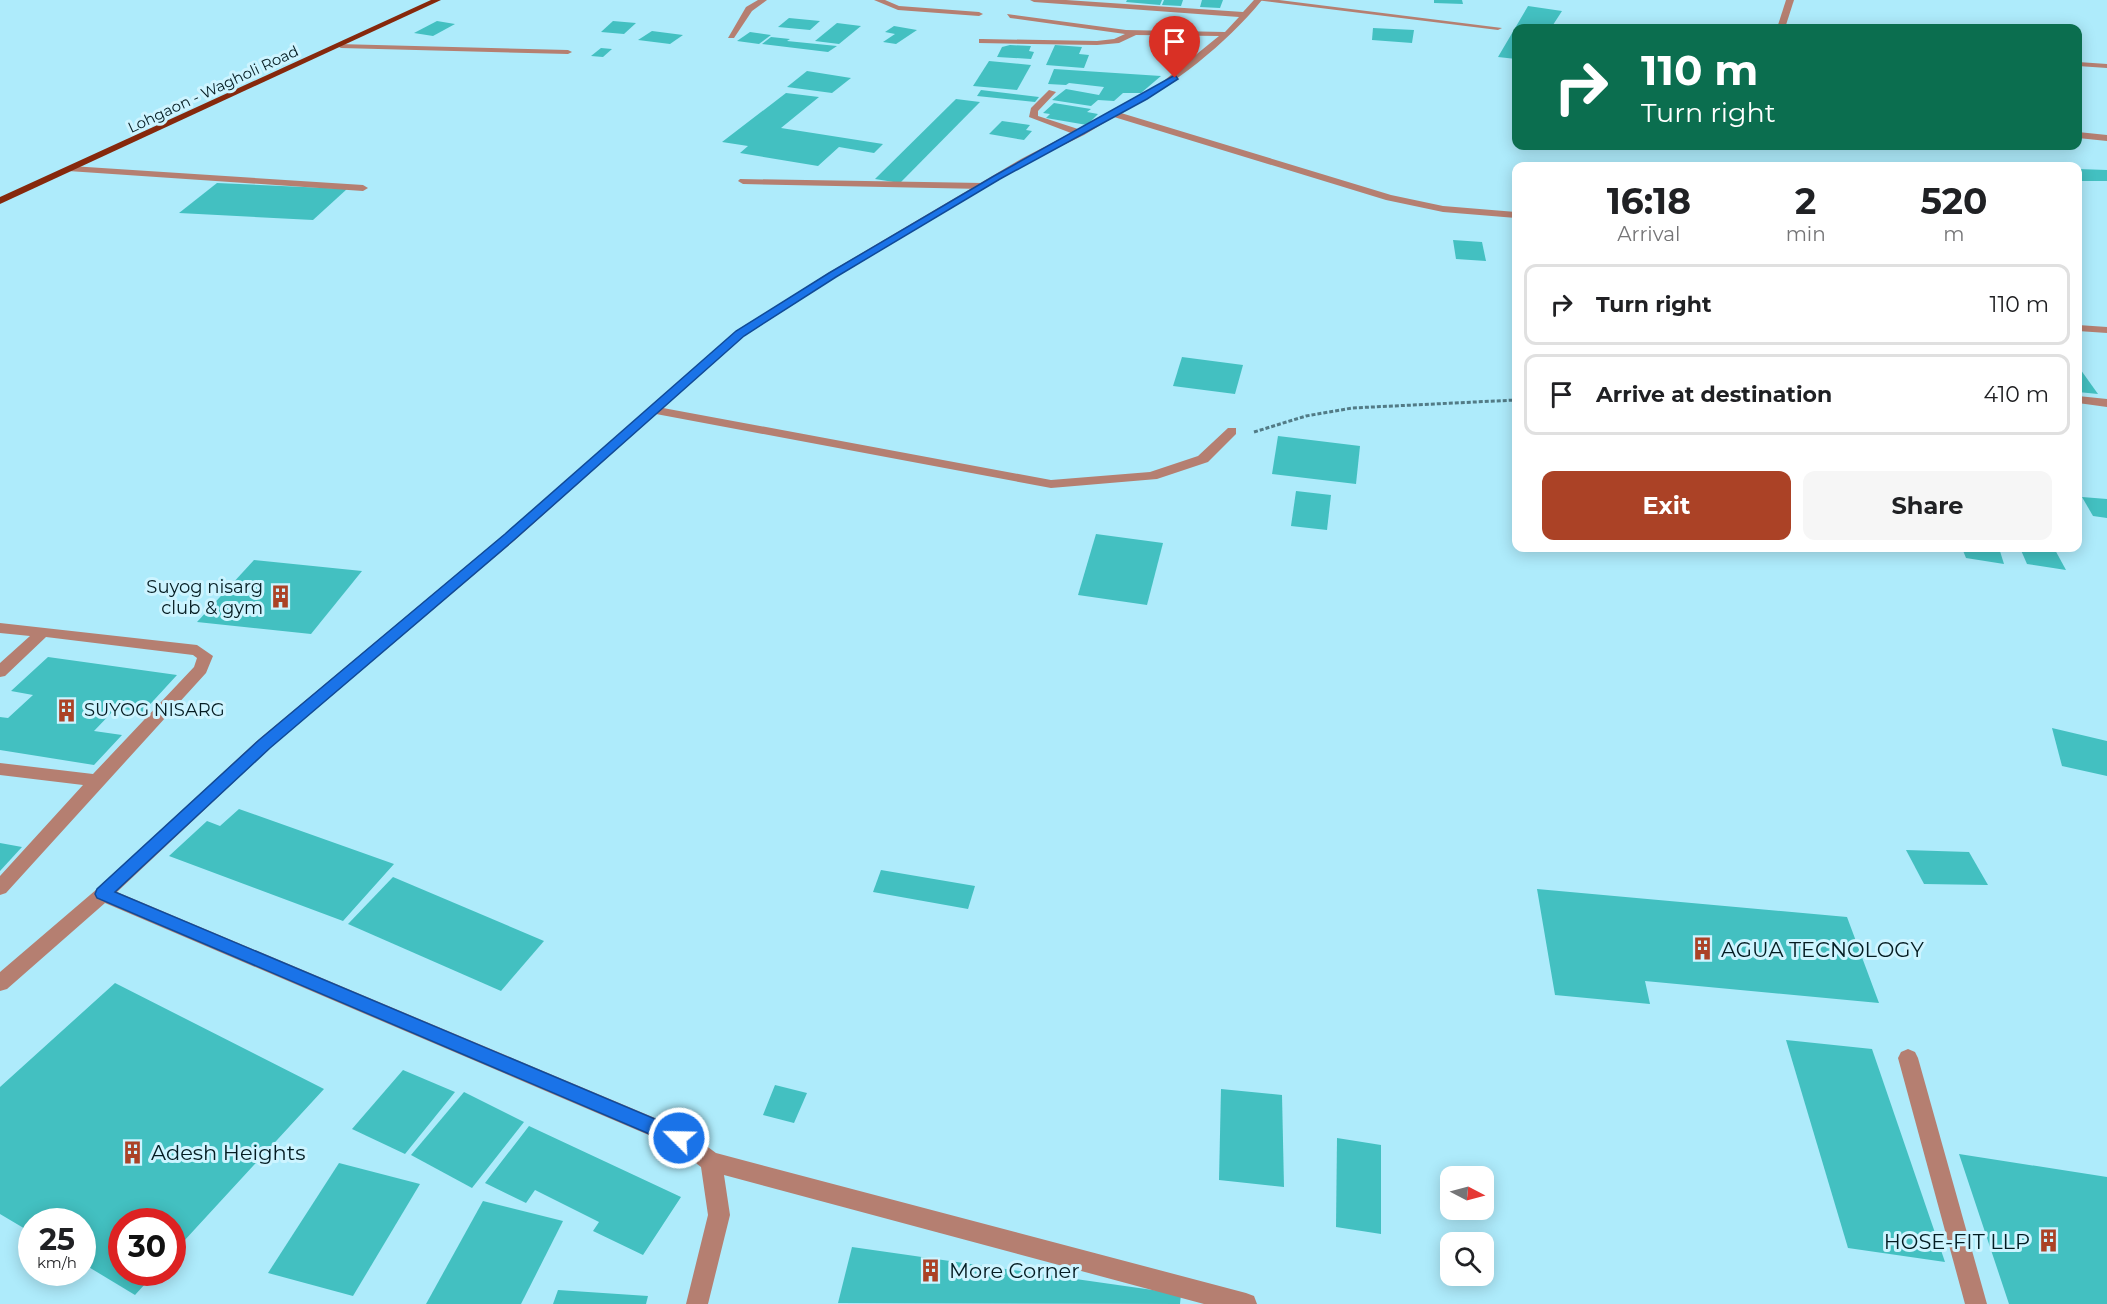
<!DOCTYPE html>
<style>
:root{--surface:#fff;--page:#f6f6f6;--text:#202124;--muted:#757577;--line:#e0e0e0;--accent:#ab4226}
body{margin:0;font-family:Montserrat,sans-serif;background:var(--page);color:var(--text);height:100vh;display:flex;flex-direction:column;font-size:22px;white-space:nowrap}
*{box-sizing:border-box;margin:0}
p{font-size:20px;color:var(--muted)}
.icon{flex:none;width:33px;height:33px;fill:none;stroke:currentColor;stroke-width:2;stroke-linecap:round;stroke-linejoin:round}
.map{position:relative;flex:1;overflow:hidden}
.details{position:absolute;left:1512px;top:162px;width:570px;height:390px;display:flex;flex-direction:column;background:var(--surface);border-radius:12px;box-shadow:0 3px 15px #0003}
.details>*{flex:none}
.banner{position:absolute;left:1512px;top:24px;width:570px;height:126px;border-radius:12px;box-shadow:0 3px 15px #0003;background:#0b6e4f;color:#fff;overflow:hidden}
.needle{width:39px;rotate:96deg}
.controls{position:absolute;left:1440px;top:1166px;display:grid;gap:12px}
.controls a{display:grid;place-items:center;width:54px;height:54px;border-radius:12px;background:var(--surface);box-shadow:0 3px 15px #0003;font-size:30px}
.speed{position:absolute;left:18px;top:1208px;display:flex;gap:12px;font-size:30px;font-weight:700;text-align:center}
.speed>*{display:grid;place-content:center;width:78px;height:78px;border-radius:50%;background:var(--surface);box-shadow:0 3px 15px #0003;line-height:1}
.speed small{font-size:15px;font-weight:400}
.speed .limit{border:9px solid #d22;background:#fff;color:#111}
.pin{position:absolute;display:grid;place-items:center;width:51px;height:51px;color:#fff;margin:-62px -26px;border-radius:50% 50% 50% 0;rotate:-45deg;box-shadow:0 0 6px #0007}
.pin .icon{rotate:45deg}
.me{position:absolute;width:66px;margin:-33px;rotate:293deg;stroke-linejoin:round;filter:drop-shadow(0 0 4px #0008)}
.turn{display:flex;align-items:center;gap:21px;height:126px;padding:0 30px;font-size:27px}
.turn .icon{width:78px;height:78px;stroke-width:2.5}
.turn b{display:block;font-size:42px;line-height:51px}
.eta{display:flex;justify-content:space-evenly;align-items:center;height:102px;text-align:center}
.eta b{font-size:36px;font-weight:700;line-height:42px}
.action{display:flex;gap:12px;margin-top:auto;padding:12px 30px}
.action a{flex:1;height:69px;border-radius:12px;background:var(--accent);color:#fff;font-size:24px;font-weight:700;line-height:69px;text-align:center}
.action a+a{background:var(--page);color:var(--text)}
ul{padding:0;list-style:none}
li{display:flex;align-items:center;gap:18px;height:81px;margin:0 12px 9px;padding:0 18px;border:3px solid var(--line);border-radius:12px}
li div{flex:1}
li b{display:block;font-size:22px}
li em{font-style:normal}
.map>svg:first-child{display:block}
</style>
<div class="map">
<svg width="2107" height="1304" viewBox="0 0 2107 1304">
<rect width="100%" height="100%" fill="#aeebfb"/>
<g fill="#43c0c1">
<polygon points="1127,0 1162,0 1160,5 1126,2"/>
<polygon points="1164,0 1183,0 1181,6 1162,5"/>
<polygon points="1202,0 1223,0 1220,8 1200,7"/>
<polygon points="1434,0 1462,0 1463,4 1434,3"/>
<polygon points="1528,6 1562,11 1551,28 1516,28 1516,59 1498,57"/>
<polygon points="789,18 820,21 810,30 778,27"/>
<polygon points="437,21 455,24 433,36 414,33"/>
<polygon points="613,21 636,23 624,34 601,32"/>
<polygon points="837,23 861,26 839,44 815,41"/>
<polygon points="894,26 917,30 896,44 883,42 895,34 885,32"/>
<polygon points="1373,28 1414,30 1412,43 1372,40"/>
<polygon points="652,31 683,35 670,44 638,40"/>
<polygon points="750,32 771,35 759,44 737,41"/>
<polygon points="771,37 790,39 787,41 837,46 828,52 762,44"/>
<polygon points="1010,45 1031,46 1029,51 1034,52 1031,59 997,57 1002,47"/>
<polygon points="1055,45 1082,47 1079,54 1089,55 1084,68 1046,65"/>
<polygon points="601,48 612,49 603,57 591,56"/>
<polygon points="989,61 1031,65 1017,90 973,86"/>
<polygon points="1054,69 1161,76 1141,93 1123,93 1114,101 1098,100 1091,106 1052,100 1066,89 1099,95 1104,87 1069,83 1066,85 1048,84"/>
<polygon points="807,71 851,78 832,93 787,87"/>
<polygon points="981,90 1039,97 1035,102 977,96"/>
<polygon points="786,93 819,97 781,128 883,144 874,153 839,147 818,166 740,153 748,146 722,142"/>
<polygon points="956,99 980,102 900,183 875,179"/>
<polygon points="1054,103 1091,109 1087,112 1098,114 1087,125 1046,118 1050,114 1043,113"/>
<polygon points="1002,121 1030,125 1026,130 1032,131 1024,140 989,134"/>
<polygon points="2078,169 2107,170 2107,181 2078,181"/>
<polygon points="217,183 347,189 313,220 179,213"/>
<polygon points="1453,240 1482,242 1486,261 1456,259"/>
<polygon points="1182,357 1243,365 1235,394 1173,386"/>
<polygon points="2078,366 2098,394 2078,392"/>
<polygon points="1278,436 1360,446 1356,484 1272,474"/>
<polygon points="1296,491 1331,495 1327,530 1291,526"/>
<polygon points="2082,497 2107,499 2107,518 2093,516"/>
<polygon points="1096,534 1163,543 1147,605 1078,595"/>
<polygon points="1962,548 1999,548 2004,564 1966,558"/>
<polygon points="2020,548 2054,548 2066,570 2027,564"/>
<polygon points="254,560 362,571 311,634 197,622"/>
<polygon points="48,657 177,675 143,712 116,708 94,731 122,735 94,765 0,750 0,717 8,718 33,695 11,691"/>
<polygon points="2052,728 2107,741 2107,776 2062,766"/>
<polygon points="239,809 394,864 343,921 169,856 207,821 220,826"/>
<polygon points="0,843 22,847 0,871"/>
<polygon points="1906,850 1969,852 1988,885 1924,884"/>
<polygon points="881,870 975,886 968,909 873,892"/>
<polygon points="393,877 544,941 501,991 348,924"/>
<polygon points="1537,889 1847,917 1879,1003 1645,981 1650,1004 1555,995"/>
<polygon points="115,983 324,1089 172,1254 172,1221 122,1221 122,1272 156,1272 135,1295 82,1263 82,1221 32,1221 32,1233 0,1214 0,1087"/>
<polygon points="1786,1040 1872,1049 1945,1262 1848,1248"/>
<polygon points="403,1070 455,1092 405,1154 352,1129"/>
<polygon points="775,1085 807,1093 794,1123 763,1115"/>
<polygon points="1221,1089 1282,1095 1284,1187 1219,1180"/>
<polygon points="464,1092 524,1122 472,1188 411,1155"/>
<polygon points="529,1126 681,1197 643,1255 593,1231 599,1222 535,1190 526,1203 485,1183"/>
<polygon points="1337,1138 1381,1145 1381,1234 1336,1227"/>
<polygon points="1959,1154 2107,1177 2107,1304 2009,1304"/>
<polygon points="339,1163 420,1184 353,1296 268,1273"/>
<polygon points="483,1201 563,1221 521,1304 426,1304"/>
<polygon points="852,1247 1181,1294 1180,1304 838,1303"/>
<polygon points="558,1290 648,1296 646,1304 553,1304"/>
</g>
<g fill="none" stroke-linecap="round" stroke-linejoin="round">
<polyline stroke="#527b86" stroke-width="3" stroke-dasharray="4 2" stroke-linecap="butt" points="1254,432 1306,416 1352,408 1516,400"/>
<g fill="#b57f71" fill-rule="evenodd">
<polygon points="758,0 767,0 752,11 734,38 728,38 746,7"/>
<polygon points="1256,0 1279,0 1502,28 1498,30"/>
<polygon points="338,44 568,50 572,52 568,54 341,48 337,46"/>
<polygon points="2078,132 2107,135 2107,141 2078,138"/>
<polygon points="71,166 363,185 368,188 363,191 68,171 66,169"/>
<polygon points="740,179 983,183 988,186 983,189 743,184 738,181"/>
<polygon points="0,623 197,645 213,656 206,673 6,893 0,895 0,876 83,785 0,775 0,763 93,774 194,667 197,658 193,655 46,637 5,676 0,677 0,663 30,636 0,633"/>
<polygon points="1908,1049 1915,1052 1918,1058 1987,1304 1965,1304 1898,1058 1901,1052"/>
</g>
<g fill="#b57f71" fill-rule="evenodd">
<polygon points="874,0 885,0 899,6 979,12 983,14 979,16 898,10"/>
<path d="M1030 0H1066L1243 12 1254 0H1262C1225 45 1174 85 1121 113L1391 195 1443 206 1516 212V218L1443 212 1386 200 1114 117 1084 135 1027 163 836 277 744 336 663 408 1051 480 1150 472 1198 456 1228 428H1236V434L1208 462 1157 479 1051 488 656 414 515 540 270 748 117 892 686 1131 716 1153 1246 1293 1254 1296 1257 1304H1204L724 1175 730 1215 708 1304H686L708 1215 701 1167 672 1145 105 903 7 989 0 991V972L97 889 258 740 505 534 736 332 828 273 1021 159 1071 133 1029 117 1031 108 1049 90 1056 92 1038 111V116L1078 129 1155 88 1219 36 1136 35 1119 43 1097 45 979 43V39H982L1097 41 1114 39 1125 34 1010 18 1007 14 1126 30 1225 32 1239 17 1034 2Z"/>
<polygon points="1786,0 1794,0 1785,28 1777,28"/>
<polygon points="2078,62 2107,64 2107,68 2078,66"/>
<polygon points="2078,325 2107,327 2107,333 2078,331"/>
<polygon points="2078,396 2107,399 2107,407 2078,403"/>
</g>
<polygon fill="#86280c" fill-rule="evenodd" points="431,0 441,0 0,204 0,197"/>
</g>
<polygon fill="#1a73e8" stroke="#114b97" stroke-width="1.5" points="1175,75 1178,79 1147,99 1000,179 836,277 744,336 514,540 270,748 115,892 686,1132 689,1138 686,1144 679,1147 673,1144 97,898 95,894 97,889 259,740 505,534 736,331 829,273 994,176"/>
<defs>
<symbol id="building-bare" viewBox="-9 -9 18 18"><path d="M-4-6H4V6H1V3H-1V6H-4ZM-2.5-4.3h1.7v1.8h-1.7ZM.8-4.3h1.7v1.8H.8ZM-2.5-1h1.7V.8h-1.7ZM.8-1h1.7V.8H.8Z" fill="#ab4226" stroke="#cdf4ff" stroke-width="2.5" paint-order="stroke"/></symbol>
</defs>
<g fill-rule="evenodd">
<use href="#building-bare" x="264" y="580" width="33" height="33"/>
<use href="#building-bare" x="50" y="694" width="33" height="33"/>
<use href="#building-bare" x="1686" y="932" width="33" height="33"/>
<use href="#building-bare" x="116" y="1136" width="33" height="33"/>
<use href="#building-bare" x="2032" y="1224" width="33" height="33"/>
<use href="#building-bare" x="914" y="1254" width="33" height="33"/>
</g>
<g text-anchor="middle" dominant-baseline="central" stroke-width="6" stroke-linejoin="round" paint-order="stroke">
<g font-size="15" fill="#041c22" stroke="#cdf4ff">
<text transform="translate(213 89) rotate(-25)">Lohgaon - Wagholi Road</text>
</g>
<g font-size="18" fill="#041c22" stroke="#cdf4ff" text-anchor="end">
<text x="263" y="587">Suyog nisarg<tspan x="263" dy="21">club &amp; gym</tspan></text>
<text x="84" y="710" text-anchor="start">SUYOG NISARG</text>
</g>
<g font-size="21" fill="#041c22" stroke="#cdf4ff" text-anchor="start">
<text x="1721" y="949">AGUA TECNOLOGY</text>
<text x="151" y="1152">Adesh Heights</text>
<text x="2030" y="1241" text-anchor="end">HOSE-FIT LLP</text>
<text x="949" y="1270">More Corner</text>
</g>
</g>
</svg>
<div class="controls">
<a><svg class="needle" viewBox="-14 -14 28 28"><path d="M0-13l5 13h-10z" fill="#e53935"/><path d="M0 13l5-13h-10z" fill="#757577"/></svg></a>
<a><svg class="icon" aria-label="search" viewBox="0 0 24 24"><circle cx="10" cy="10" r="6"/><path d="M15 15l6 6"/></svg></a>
</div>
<div class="speed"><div>25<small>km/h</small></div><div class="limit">30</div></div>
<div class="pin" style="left:1175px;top:78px;background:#d93025"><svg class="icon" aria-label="arrive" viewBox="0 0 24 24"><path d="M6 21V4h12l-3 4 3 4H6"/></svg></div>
<svg class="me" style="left:679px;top:1138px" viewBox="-20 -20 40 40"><circle r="17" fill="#1a73e8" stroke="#fff" stroke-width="3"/><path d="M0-11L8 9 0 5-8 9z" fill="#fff"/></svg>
<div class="banner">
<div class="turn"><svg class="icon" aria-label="right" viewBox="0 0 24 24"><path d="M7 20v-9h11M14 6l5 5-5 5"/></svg><div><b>110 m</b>Turn right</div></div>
</div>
<section class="details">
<div class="eta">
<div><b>16:18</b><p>Arrival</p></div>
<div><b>2</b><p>min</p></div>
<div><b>520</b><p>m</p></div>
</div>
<ul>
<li><svg class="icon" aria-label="right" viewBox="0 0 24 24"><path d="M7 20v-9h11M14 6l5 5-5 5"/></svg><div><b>Turn right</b></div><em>110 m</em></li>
<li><svg class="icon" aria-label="arrive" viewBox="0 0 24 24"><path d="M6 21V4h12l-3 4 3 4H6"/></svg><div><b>Arrive at destination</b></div><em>410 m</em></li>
</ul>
<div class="action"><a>Exit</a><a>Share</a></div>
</section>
</div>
